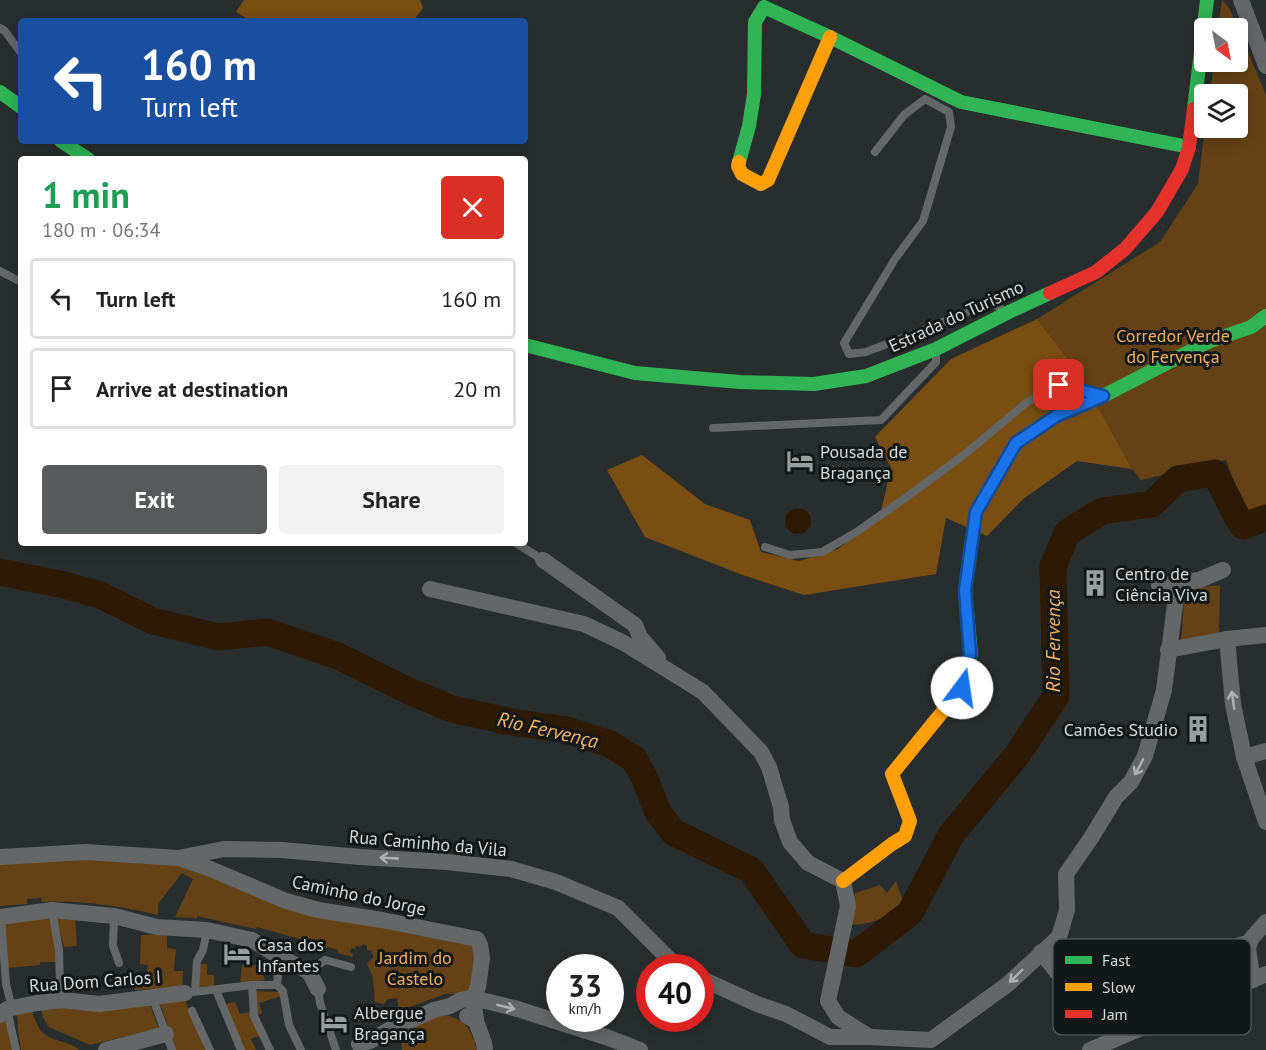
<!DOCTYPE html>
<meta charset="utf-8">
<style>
:root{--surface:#fff;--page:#f2f2f2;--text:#222;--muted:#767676;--line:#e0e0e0;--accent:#575a5a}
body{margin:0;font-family:"PT Sans",sans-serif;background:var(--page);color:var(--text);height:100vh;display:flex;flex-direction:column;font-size:22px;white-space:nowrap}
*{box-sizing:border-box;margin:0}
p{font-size:20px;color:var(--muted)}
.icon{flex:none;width:33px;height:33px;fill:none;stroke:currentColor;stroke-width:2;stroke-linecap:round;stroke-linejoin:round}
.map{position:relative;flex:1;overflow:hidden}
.drawer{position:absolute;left:18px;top:156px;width:510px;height:390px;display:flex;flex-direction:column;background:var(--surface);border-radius:6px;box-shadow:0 3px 15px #0003}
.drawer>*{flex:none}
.hud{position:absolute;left:18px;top:18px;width:510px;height:126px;border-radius:6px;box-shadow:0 3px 15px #0003;background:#1a4fa0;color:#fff;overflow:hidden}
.needle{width:39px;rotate:148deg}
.buttons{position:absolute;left:1194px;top:18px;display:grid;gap:12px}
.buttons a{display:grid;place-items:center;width:54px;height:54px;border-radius:6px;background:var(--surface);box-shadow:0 3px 15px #0003;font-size:30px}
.speed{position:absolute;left:546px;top:954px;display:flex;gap:12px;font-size:30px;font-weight:700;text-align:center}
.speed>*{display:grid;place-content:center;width:78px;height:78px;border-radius:50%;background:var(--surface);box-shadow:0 3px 15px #0003;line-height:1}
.speed small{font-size:15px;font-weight:400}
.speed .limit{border:9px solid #d22;background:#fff;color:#111}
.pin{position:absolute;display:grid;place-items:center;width:51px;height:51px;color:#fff;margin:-26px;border-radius:12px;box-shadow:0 3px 9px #0006}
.me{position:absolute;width:66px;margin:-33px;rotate:14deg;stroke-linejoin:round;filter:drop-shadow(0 0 4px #0008)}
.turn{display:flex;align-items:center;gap:21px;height:126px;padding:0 24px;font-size:27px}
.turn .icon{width:78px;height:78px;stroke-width:2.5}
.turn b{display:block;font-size:42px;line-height:51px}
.round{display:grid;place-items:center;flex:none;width:63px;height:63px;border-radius:6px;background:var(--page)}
.head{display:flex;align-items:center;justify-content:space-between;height:102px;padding:0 24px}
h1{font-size:36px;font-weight:600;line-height:45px;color:#1e9e55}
.cta{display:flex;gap:12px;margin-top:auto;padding:12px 24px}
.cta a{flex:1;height:69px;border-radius:6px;background:var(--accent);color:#fff;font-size:24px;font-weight:600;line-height:69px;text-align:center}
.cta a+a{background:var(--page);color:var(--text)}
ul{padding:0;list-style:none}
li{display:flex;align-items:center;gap:18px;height:81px;margin:0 12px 9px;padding:0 12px;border:3px solid var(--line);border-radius:6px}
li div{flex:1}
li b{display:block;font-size:22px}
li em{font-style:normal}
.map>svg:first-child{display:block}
</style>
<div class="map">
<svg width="1266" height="1050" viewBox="0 0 1266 1050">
<rect width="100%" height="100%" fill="#282e2e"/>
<g fill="#654216">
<polygon points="1222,0 1230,9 1266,95 1266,508 1246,515 1226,460 1141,480 1132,469 1081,376 1037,319 1160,242 1198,184 1205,128 1238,128 1238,94 1210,94 1214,62 1238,62 1238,28 1218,28"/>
<polygon points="1220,585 1219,634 1181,641 1185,589"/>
<path d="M86 857 169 863 472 941 478 956 474 986 465 994H445L399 1011 397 998 388 999 384 1004 375 1002 373 978 367 963 373 958V955L371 953 372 951 367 950V946L363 944 360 947 356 946 355 949 352 948 350 952 353 954 352 957 338 953V950L257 927 256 929 197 916V918L175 917 193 879 182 873 158 904V915C120 906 81 900 42 902L41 898 27 899V904L0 906V863Z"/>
<path d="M896 881 903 902C885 921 872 924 847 925L855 893 880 885 887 893Z"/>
<polygon points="50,916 56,942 56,962 40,962 40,965 8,968 5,919"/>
<polygon points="56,917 75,917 77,946 64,947"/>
<polygon points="167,934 167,948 176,949 174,971 183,971 182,988 135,990 135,979 146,976 148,965 140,964 141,935"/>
<polygon points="201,964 207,964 207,975 214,975 214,986 198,987"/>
<polygon points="242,965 260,965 265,980 240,984"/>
<polygon points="254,991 280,992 281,996 259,1003 262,1013 256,1016"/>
<polygon points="184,998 206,1050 176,1050 159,1001"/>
<polygon points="235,1002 240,1014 250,1012 261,1035 251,1039 256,1050 243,1050 224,1004"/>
<polygon points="149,1003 160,1031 135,1034 90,1045 49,1027 43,1018 41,1008"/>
<path d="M31 1010C34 1017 38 1028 43 1033 53 1042 70 1041 79 1050H21L18 1031 17 1013Z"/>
<path d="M445 1015C466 1019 472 1031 477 1050H402L400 1028Z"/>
<path d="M4 1017C9 1026 12 1039 12 1050H0V1020Z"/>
</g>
<g fill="#794e13">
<polygon points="244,0 420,0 423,8 413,21 251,21 236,12"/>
<polygon points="1037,319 1081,376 1132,469 1077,461 1023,499 987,536 946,518 936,574 804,595 740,574 645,537 607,470 642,455 705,504 750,520 761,552 799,561 838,549 880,516 891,468 875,437 951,359"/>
</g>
<g fill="#2d1a04">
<polygon points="1218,463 1240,513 1250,519 1252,516 1258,525 1236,531 1211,479 1183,485 1179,473"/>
<circle cx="798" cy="521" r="13"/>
</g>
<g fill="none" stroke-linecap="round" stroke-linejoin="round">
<polyline stroke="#2d1a04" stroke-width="27" points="0,572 64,585 100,595 153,621 219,637 267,632 338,656 411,692 452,709 512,722 567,730 610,744 634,759 644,777 658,812 673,832 751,870 803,945 856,954 910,913 951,835 1017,755 1056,696 1053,566 1067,533 1102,511 1152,504 1178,479 1215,473 1237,517 1243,526 1266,518"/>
<g stroke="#646767" stroke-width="8">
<polyline points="0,28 5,31 21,53"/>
<polyline points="875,152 904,115 925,99 949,112 951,127 923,221 895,259 844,343 849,354 866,352 931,327 991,302 1004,311"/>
<polyline points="0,271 21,282"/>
<polyline points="713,428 881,420 936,362 936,352"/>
<polyline points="516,543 543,560"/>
<polyline points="765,547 790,555 822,552 855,533 908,496 965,454 1026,403 1059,385 1094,394"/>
<polyline points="52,910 59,950 60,983 62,1000"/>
<polyline points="114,916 113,946 119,963"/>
<polyline points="1,917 6,984 12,1008"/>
<polyline points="280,957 277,985 283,991 289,1025 301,1050"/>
<polyline points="309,972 325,960 351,967"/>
<polyline points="252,985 254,1016 270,1050"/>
<polyline points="318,989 320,1003 336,1050"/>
<polyline points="216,990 241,1050"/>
<polyline points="195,991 197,961 203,950 207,930"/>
<polyline points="186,995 185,993 252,985 277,985"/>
<polyline points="152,996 172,1050"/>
<polyline points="7,1009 16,1050"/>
<polyline points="192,1011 210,1050"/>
</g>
<g stroke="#646767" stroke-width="16">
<polyline points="1241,0 1266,66"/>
<polyline points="543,560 635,625 640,637 658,658"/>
<polyline points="1159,585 1199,580 1223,570"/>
<polyline points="430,589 584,624 624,643 703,692 761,752 769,767 781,807 782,820 790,842 808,863 843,881 848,906 828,1001 838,1017 868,1036"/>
<polyline points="1227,639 1233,704 1244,757"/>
<polyline points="1168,650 1227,639 1266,635"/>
<polyline points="1266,751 1244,757 1266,822"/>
<polyline points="0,857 86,852 178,858 224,849 282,850 360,857 447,862 511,869 556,882 618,908 666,956 680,968"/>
<polyline points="179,858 208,868 286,901 318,910 382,920 477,939 480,945 482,958 478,987 473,998 476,1021"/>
<polyline points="0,917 52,910 114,916 157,927 207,930 252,940 280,957 309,972 318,989"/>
<polyline points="1041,952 1068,986 1103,972 1176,956 1218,952 1244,944 1249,944"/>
<polyline points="700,978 757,1004 786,1014 830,1037 870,1037 931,1040 1008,984 1059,937 1067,910 1066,874 1091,838 1116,797 1131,782 1145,756 1164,690 1178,582"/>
<polyline points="1253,980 1248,949 1249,944 1251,939 1266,922"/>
<polyline points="0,1015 7,1009 37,1003 62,1000 99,1004 185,993"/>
<polyline points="467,1016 476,1021 484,1043 485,1050"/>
<polyline points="400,1025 434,1010 450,1006 461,1000 473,998 514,1008 609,1038 640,1050"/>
<polyline points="359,1044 370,1041 394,1027"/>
<polyline points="106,1050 166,1034"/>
<polyline points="1090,1050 1266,974"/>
</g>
<g stroke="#30b455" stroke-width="14">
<polyline points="0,92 21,107"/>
<polyline points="1194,109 1207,0"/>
<polyline points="61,141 88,159"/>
<polyline points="739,162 749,126 754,94 755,22 764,7 830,37 961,102 1189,147"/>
<polyline points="525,345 635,373 740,382 814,384 866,376 936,349 1007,313 1050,293"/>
<polyline points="961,689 971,654 965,590 976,512 1016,443 1056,416 1103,396 1208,342 1251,327 1266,316"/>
</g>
<g stroke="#ff9f0a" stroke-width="14">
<polyline points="739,162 738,166 742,174 761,184 768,180 830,37"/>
<polyline points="843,881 892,844 905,836 910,821 892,774 961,689"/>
</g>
<polyline stroke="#e5322d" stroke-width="14" points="1050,293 1096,272 1125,249 1157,212 1182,169 1189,147 1194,109"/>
</g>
<defs><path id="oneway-shaft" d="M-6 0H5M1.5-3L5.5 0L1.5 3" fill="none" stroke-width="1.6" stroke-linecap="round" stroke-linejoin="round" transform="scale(1.5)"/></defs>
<g stroke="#adb3b3">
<use href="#oneway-shaft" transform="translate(1233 700) rotate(-98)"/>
<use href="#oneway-shaft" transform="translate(1139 767) rotate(118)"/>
<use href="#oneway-shaft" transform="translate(389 858) rotate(-177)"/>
<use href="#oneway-shaft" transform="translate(1016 976) rotate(136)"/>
<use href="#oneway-shaft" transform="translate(506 1007) rotate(14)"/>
</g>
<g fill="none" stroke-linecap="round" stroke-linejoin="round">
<defs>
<polyline id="route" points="962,688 970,654 965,590 976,512 1016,443 1056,416 1103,396 1059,385"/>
</defs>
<use href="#route" stroke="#114b97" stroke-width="15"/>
<use href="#route" stroke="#1a73e8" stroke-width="10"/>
</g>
<defs>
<symbol id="hotel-bare" viewBox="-9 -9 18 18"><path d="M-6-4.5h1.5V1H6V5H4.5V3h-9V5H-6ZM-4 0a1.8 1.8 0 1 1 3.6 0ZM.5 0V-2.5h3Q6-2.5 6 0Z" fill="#989f9f" stroke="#121717" stroke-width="2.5" paint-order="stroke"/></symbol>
<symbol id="building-bare" viewBox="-9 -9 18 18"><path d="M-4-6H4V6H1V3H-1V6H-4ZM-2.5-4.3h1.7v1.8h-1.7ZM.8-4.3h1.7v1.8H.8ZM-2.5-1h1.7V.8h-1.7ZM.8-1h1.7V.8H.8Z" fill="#989f9f" stroke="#121717" stroke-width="2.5" paint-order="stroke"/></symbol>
</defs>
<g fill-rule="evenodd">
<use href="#hotel-bare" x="781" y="442" width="38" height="38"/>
<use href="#building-bare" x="1076" y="564" width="38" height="38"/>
<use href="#building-bare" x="1179" y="710" width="38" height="38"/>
<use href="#hotel-bare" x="218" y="935" width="38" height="38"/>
<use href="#hotel-bare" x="315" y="1003" width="38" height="38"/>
</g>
<g text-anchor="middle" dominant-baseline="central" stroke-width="6" stroke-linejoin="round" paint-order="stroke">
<g font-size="18" fill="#d5dcdc" stroke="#121717">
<text transform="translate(956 316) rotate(-25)">Estrada do Turismo</text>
<text transform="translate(428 843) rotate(5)">Rua Caminho da Vila</text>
<text transform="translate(359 895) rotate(12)">Caminho do Jorge</text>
<text transform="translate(95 981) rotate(-4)">Rua Dom Carlos I</text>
</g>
<g font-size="18" fill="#f6af61" stroke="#121717">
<text x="1173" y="335">Corredor Verde<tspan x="1173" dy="21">do Fervença</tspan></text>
<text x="415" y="957">Jardim do<tspan x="415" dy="21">Castelo</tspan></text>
</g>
<g font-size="18" fill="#d5dcdc" stroke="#121717" text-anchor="start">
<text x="820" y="451">Pousada de<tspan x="820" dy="21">Bragança</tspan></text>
<text x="1115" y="573">Centro de<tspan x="1115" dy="21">Ciência Viva</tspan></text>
<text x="1178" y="729" text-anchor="end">Camões Studio</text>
<text x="257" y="944">Casa dos<tspan x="257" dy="21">Infantes</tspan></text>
<text x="354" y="1012">Albergue<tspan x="354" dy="21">Bragança</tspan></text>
</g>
<g font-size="20" font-style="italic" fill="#fbb466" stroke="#121717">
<text transform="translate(1053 641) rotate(-90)">Rio Fervença</text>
<text transform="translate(548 730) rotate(13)">Rio Fervença</text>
</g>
</g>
<rect x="1053" y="939" width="198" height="96" rx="9" fill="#121717" stroke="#4c5252" stroke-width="1.5"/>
<rect x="1065" y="956" width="27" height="8" fill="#30b455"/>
<rect x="1065" y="983" width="27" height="8" fill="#ff9f0a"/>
<rect x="1065" y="1010" width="27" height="8" fill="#e5322d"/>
<g font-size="16" fill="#d5dcdc">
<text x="1102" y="966">Fast</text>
<text x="1102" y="993">Slow</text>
<text x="1102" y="1020">Jam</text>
</g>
</svg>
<div class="buttons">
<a><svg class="needle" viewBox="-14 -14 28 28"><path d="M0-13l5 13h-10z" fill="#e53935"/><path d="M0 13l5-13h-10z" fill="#767676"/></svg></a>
<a><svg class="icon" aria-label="layers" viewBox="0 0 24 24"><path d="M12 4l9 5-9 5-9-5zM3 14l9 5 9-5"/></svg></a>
</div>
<div class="speed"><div>33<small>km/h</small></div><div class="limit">40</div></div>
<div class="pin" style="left:1059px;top:385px;background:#d93025"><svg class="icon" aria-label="arrive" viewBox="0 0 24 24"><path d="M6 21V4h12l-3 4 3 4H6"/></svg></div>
<svg class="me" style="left:962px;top:688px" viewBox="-20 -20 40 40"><circle r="19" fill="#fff"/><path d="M0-13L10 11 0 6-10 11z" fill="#1a73e8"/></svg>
<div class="hud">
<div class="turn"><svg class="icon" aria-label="left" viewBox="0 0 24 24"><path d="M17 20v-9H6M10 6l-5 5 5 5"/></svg><div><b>160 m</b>Turn left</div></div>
</div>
<section class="drawer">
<div class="head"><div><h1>1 min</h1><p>180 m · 06:34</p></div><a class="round" style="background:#d93025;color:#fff"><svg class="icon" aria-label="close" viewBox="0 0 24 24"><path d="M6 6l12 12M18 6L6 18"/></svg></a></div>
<ul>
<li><svg class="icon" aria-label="left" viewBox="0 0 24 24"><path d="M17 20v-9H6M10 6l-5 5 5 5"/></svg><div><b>Turn left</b></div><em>160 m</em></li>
<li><svg class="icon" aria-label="arrive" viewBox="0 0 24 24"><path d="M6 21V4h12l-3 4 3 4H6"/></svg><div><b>Arrive at destination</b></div><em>20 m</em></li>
</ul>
<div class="cta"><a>Exit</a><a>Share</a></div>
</section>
</div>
